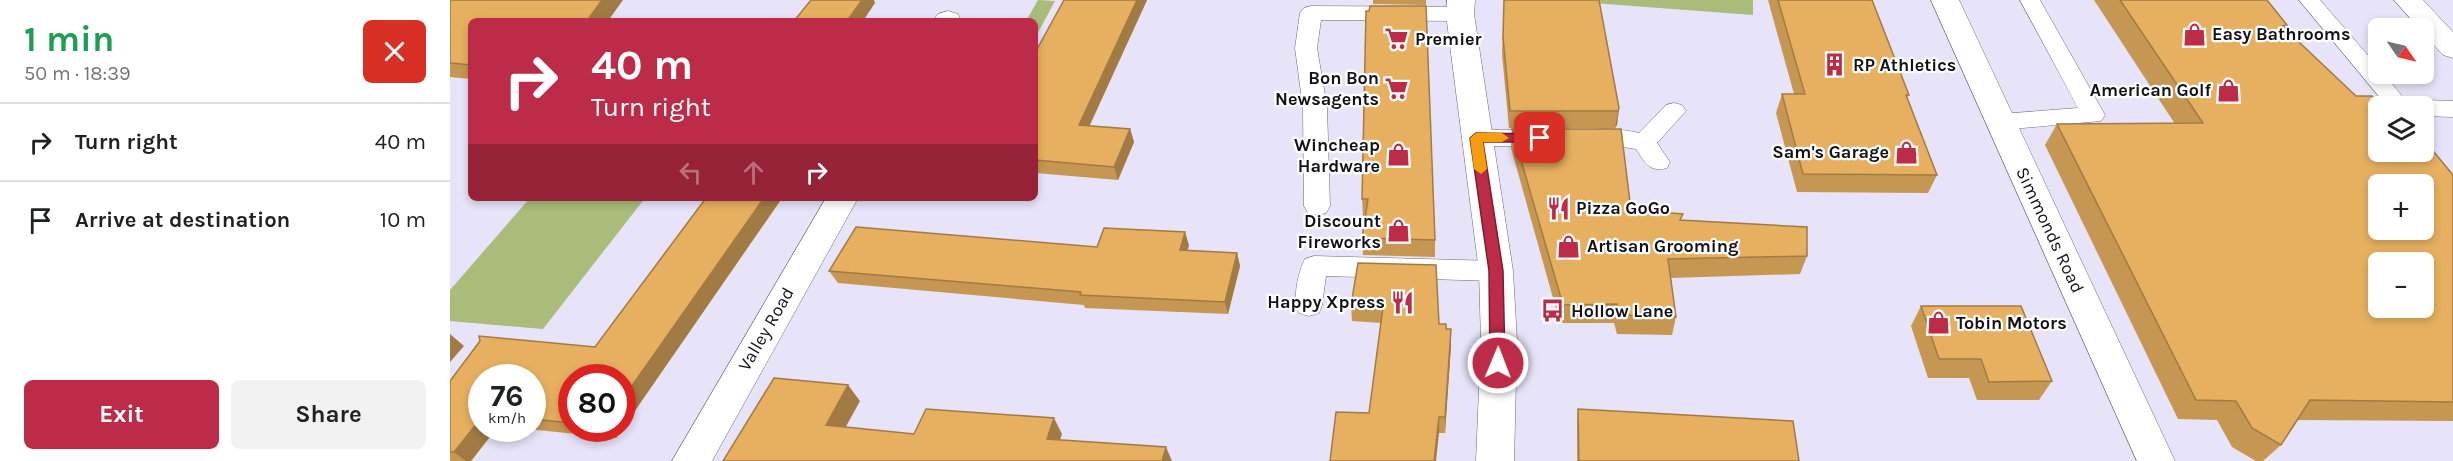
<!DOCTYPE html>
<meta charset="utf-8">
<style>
:root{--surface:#fff;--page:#f2f2f2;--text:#202124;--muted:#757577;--line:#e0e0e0;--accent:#bc2b47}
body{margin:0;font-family:Karla,sans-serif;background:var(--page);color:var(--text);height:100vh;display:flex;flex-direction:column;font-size:22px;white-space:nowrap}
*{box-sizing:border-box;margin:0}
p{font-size:20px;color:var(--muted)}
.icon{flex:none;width:33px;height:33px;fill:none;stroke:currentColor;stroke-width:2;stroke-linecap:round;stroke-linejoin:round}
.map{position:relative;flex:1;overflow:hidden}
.details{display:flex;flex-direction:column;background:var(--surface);width:450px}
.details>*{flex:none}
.guide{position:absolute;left:18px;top:18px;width:570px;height:183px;border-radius:9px;box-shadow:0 3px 9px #0003;background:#bc2b47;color:#fff;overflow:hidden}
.needle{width:39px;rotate:124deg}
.controls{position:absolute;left:1918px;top:18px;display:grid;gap:12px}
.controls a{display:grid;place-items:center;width:66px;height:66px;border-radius:9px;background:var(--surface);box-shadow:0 3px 9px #0003;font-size:30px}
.speed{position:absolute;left:18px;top:364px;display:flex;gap:12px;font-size:30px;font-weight:700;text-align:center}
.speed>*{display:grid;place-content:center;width:78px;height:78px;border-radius:50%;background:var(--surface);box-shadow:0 3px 9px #0003;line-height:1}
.speed small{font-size:15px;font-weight:400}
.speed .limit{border:9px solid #d22;background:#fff;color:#111}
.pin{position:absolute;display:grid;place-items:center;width:51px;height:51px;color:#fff;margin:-26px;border-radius:12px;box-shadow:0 3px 9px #0006}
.me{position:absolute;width:66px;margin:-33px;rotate:1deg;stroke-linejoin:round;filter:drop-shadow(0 0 4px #0008)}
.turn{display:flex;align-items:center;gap:21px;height:126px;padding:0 24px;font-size:27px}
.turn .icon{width:78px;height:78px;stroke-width:2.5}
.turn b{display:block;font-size:42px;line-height:51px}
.lanes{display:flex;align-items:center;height:57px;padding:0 24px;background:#0003;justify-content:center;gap:30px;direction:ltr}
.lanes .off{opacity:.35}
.round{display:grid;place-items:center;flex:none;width:63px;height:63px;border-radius:9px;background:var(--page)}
.head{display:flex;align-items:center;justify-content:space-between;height:102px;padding:0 24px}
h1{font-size:36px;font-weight:700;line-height:45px;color:#1e9e55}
.primary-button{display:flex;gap:12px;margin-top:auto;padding:12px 24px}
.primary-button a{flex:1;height:69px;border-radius:9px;background:var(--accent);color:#fff;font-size:24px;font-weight:700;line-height:69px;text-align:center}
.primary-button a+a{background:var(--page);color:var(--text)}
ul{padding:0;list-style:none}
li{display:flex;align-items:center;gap:18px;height:78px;padding:0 24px;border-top:2px solid var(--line)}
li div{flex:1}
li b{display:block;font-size:22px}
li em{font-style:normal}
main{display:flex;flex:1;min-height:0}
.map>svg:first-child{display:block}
</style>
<main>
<section class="details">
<div class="head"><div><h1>1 min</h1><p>50 m · 18:39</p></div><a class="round" style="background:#d93025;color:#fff"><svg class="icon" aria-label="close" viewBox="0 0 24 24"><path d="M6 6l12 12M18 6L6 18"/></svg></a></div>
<ul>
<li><svg class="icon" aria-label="right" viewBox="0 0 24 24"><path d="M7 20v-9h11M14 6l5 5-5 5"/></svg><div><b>Turn right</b></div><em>40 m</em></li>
<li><svg class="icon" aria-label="arrive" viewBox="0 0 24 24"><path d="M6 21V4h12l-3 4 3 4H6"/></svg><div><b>Arrive at destination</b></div><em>10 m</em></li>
</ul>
<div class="primary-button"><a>Exit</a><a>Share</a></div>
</section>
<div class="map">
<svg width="2003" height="461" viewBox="0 0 2003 461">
<rect width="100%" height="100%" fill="#e7e3f8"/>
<g fill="#abbb7a">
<polygon points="588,0 605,1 585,38 585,21 576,21"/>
<polygon points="1103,0 1303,0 1303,15"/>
<polygon points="80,198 195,198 93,329 0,321 0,290"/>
</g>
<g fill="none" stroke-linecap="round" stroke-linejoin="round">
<defs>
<g id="service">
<polygon points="1570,0 1590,0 1655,115 1651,121 1550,130 1542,128 1538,122 1542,116 1550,114 1628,108"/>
<polygon points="1849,0 1870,0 1929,68 1929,74 1934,74 1960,106 1937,106"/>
<polygon points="861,6 1010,7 1017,9 1021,14 1017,19 1010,21 871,20 867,48 877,107 880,206 876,213 867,215 858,213 854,206 853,107 845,48 850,13 854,8"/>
<polygon points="1974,100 2003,101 2003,117 1974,116 1974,106 1963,106 1966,102"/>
<path d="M1224 103 1232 105 1236 111 1207 143 1220 162 1217 168C1199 173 1195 162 1186 149 1167 145 1148 149 1130 144L1126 138 1130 132C1148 127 1171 129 1189 133L1216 105Z"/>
<polygon points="1026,130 1095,130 1103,132 1107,138 1103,144 1095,146 1026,146 1018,144 1014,138 1018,132"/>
<path d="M864 256 1046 261 1055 264 1059 271 1055 278 1046 281 876 276 872 305 869 313 859 316 849 313C842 299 848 272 855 259Z"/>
</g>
<g id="minor">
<polygon points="1481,0 1509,0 1725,461 1687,461"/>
<polygon points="1944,0 1973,0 2003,32 2003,58 1993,55 1974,34 1974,28 1969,28"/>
<polygon points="498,11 508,14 511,21 483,21 488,14"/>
<polygon points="376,198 408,198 262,461 222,461"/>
</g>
<polygon id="trunk" points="997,0 1025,0 1024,14 1063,271 1067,341 1064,461 1026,461 1031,341 1029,271 996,14"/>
</defs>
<use href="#service" stroke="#6c687a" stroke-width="1"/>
<use href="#minor" stroke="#6c687a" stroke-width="1"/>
<use href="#trunk" stroke="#6c687a" stroke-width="1"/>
<use href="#service" fill="#fff" fill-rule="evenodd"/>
<use href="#minor" fill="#fff" fill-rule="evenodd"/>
<use href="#trunk" fill="#fff" fill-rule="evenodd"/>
</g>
<g fill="#c69753" fill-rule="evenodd">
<polygon points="0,0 21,21 21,79 0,77"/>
<polygon points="614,0 697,0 639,126 680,129 684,142 668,180 585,173 585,53"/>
<polygon points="923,0 976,0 976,5 923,4"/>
<polygon points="1054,0 1169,108 1167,125 1165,128 1059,128 1052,54"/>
<polygon points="1318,0 1422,0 1459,95 1457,98 1487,175 1478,193 1347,192 1326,113 1332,94 1344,94"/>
<polygon points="1644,0 1817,0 1837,25 1835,29 1906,96 1929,106 2003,175 2003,421 1848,420 1831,445 1813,461 1806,461 1782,447 1767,420 1728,419 1595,145 1607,124 1725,124"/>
<polygon points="916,11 985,240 985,257 913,255 912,238 915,216 913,216 912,199"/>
<polygon points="1062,129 1181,210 1231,220 1357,256 1350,274 1221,278 1226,317 1222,335 1167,334 1164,323 1110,323 1061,148"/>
<path d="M256 198H332L166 438 77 429H82V378H32V429H46L21 461H0V381L145 347ZM122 378 172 429H122Z"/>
<polygon points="739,245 737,251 787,253 790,266 778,314 635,308 634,305 388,283 379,271 647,247"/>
<polygon points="908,263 989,324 996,324 996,329 1001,345 995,433 989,433 919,413 931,323 902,321 901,305"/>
<polygon points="1471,306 1602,381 1589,400 1527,400 1519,378 1478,378 1461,326"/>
<polygon points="1128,409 1349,461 1127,461 1127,418"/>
</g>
<g fill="#a17b43">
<polygon points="152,0 173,0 158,21 137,21"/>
<polygon points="412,0 424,0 425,3 413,21 397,21"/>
<polygon points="687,0 697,0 634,138 629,125"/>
<polygon points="1169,108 1167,125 1165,128 1168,111"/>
<polygon points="680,129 684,142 668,180 664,167"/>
<polygon points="314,198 332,198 166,438 157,429 172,429 172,400"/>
<polygon points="735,232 739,245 734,263 730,250"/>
<polygon points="787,253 790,266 778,314 775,302"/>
<polygon points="1001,329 1001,345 995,433 995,417"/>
<polygon points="0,334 14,346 0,362"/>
<polygon points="398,385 410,401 388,441 376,425"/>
<polygon points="32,417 32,429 46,429 21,461 16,461 4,452"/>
<polygon points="989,417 989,433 986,461 984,461"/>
<polygon points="604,418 612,434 605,454 597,439"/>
<polygon points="716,447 722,461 712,461"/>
</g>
<g fill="#e6b060" stroke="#a17b43" stroke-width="1.5" fill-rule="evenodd">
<polygon points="0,0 152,0 137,21 21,21 21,65 0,63"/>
<polygon points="361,0 412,0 397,21 344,21"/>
<polygon points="614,0 687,0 629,125 680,129 664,167 585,160 585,53"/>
<polygon points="1054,0 1149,0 1169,108 1168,111 1060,111 1053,37"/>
<polygon points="1328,0 1422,0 1459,95 1456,95 1487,175 1353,174 1332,94 1355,94"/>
<path d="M1670 0H1817L1837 25 1832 26 1906 96H1922L1926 100H1939L1943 106H1929V152H1974V140L2003 175V402L1860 400 1831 445 1802 428 1786 401 1746 400 1607 124 1753 123ZM1929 184H1974V230H1929ZM1929 262H1974V308H1929Z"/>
<polygon points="920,6 976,6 985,240 912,238 918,199 912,199 916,11 919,11"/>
<polygon points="1062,129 1171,129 1181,210 1233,214 1230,220 1357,227 1357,256 1218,259 1226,317 1170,315 1167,304 1113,305"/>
<polygon points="256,198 314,198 172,400 172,378 122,378 122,423 82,419 82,378 32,378 32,417 4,452 0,452 0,381 30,341 29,336 145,347"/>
<polygon points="406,227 647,247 654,228 735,232 730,250 787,253 775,302 630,295 631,292 379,271"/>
<polygon points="908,263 986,265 989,324 996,324 996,329 1001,329 995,417 989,417 984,461 880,461 886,412 919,413 933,307 901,305"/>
<polygon points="1471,306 1571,306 1602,381 1539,382 1531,359 1489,359"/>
<polygon points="324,378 398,385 376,425 464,434 476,409 604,418 597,439 716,447 712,461 273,461"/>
<polygon points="1128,409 1343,421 1349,461 1129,461"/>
</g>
<polygon fill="#bc2b47" stroke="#7a1c2e" stroke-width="1.5" points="1026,133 1090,134 1096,138 1090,142 1033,142 1053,271 1055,363 1053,367 1048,369 1043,367 1040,363 1039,271 1020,138"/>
<polygon fill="#f59e0b" points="1026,133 1052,133 1059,138 1052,142 1033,142 1037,169 1031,174 1024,169 1020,138"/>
<defs>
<symbol id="shop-bare" viewBox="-9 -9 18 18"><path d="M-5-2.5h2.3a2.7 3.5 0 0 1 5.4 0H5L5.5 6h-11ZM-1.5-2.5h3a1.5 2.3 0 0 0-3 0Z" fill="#bc2b47" stroke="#fff" stroke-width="2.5" paint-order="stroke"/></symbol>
<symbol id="supermarket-bare" viewBox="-9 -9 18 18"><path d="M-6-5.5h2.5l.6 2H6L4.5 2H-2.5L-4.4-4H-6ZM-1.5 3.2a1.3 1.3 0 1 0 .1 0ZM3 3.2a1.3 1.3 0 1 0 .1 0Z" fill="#bc2b47" stroke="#fff" stroke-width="2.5" paint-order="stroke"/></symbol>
<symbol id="building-bare" viewBox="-9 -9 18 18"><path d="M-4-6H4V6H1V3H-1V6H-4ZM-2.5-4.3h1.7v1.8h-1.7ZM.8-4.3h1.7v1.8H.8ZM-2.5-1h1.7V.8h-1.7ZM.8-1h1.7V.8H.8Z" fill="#bc2b47" stroke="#fff" stroke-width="2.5" paint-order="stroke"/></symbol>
<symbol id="restaurant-bare" viewBox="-9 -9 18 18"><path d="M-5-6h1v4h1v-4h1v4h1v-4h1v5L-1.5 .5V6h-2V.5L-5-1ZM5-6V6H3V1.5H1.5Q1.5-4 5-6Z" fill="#bc2b47" stroke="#fff" stroke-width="2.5" paint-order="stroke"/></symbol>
<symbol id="bus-bare" viewBox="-9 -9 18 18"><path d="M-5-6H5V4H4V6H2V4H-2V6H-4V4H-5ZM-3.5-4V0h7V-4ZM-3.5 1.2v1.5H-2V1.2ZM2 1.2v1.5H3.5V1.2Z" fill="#bc2b47" stroke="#fff" stroke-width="2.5" paint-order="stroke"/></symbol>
</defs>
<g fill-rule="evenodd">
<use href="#shop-bare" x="1728" y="18" width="33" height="33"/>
<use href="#supermarket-bare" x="930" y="22" width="33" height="33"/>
<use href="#building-bare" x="1368" y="48" width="33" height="33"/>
<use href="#supermarket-bare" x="930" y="72" width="33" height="33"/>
<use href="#shop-bare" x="1762" y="74" width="33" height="33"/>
<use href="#shop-bare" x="1440" y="136" width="33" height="33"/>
<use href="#shop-bare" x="932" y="138" width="33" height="33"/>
<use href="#restaurant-bare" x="1092" y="192" width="33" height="33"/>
<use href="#shop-bare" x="932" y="214" width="33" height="33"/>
<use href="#shop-bare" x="1102" y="230" width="33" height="33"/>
<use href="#restaurant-bare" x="936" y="286" width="33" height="33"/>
<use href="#bus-bare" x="1086" y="294" width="33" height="33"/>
<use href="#shop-bare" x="1472" y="306" width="33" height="33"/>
</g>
<g text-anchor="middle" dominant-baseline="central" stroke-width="4.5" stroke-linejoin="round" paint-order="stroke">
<g font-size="18" font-weight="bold" fill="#131118" stroke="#fff" text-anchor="start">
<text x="1762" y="34">Easy Bathrooms</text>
<text x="965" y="39">Premier</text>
<text x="1403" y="65">RP Athletics</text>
<text x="929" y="78" text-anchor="end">Bon Bon<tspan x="929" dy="21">Newsagents</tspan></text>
<text x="1761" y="90" text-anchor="end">American Golf</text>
<text x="930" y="145" text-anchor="end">Wincheap<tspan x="930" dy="21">Hardware</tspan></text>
<text x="1439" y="152" text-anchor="end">Sam's Garage</text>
<text x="1126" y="208">Pizza GoGo</text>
<text x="931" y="221" text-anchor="end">Discount<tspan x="931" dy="21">Fireworks</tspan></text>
<text x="1137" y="246">Artisan Grooming</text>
<text x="935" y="302" text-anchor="end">Happy Xpress</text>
<text x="1121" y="311">Hollow Lane</text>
<text x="1506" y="323">Tobin Motors</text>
</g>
<g font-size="18" fill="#131118" stroke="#fff">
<text transform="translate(1600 230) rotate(65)">Simmonds Road</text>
<text transform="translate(316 329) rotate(-60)">Valley Road</text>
</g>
</g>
</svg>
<div class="controls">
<a><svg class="needle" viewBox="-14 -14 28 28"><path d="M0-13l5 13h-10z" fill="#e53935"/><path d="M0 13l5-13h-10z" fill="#757577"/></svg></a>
<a><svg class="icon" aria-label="layers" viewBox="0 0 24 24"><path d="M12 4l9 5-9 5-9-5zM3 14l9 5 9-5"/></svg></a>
<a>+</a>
<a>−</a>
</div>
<div class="speed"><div>76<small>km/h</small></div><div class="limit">80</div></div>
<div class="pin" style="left:1090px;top:138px;background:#d93025"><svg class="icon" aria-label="arrive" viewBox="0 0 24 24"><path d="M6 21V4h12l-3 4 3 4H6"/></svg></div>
<svg class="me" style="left:1048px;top:363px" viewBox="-20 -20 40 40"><circle r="17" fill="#bc2b47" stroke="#fff" stroke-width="3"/><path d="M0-11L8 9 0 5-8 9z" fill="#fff"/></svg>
<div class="guide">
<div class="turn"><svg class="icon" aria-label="right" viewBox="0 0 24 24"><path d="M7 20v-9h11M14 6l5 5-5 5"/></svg><div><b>40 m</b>Turn right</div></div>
<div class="lanes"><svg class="icon off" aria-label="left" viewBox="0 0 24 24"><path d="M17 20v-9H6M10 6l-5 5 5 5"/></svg><svg class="icon off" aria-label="ahead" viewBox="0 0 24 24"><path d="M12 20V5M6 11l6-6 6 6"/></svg><svg class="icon" aria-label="right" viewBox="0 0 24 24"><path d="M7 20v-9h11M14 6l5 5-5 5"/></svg></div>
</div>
</div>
</main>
